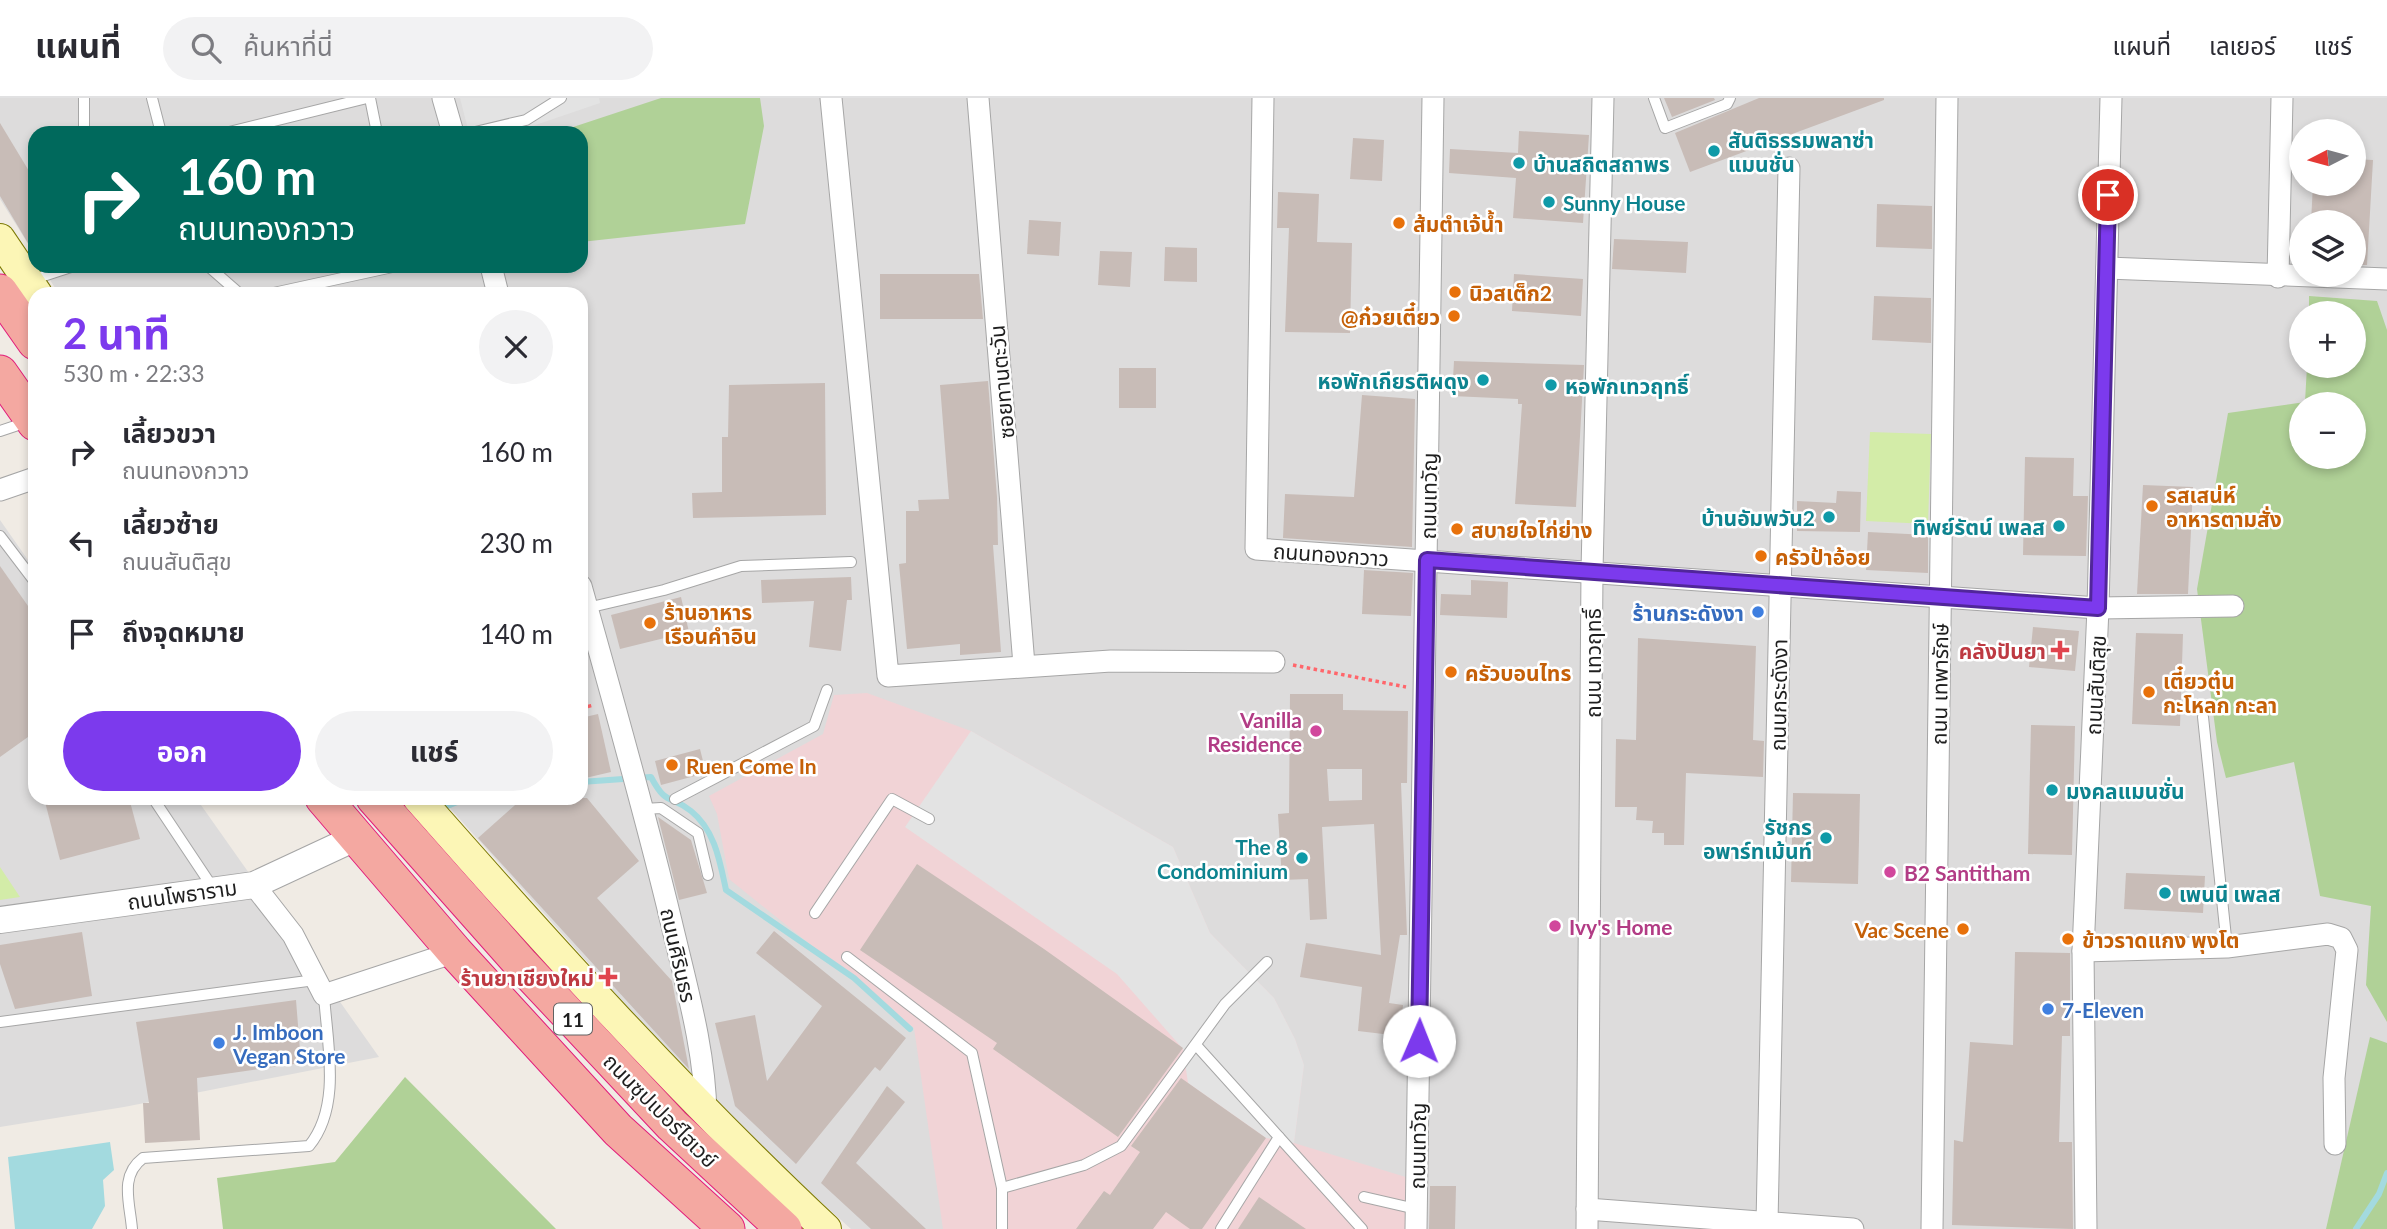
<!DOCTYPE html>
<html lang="th">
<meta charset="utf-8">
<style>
:root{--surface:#fff;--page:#f2f2f3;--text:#2b2b33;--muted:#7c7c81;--line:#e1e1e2;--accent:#7c3aed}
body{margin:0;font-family:Lato,"Noto Sans Thai",sans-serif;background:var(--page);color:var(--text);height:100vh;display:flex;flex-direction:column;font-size:26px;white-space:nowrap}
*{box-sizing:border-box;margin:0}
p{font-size:23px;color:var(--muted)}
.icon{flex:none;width:38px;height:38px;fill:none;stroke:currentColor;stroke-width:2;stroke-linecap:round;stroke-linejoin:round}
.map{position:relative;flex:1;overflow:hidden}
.side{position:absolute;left:28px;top:189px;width:560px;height:518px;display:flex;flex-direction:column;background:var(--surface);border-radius:21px;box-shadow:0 4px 10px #0003}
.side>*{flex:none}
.hud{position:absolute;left:28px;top:28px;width:560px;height:147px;border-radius:21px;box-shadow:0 4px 10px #0003;background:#00695c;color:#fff;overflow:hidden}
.needle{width:46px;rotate:264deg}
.buttons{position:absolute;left:2289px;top:21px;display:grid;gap:14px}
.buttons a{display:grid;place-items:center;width:77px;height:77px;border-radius:50%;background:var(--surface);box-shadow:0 4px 10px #0003;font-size:35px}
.pin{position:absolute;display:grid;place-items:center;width:60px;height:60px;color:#fff;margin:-30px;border:4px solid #fff;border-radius:50%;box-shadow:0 2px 7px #0007}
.me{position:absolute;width:77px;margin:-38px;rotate:1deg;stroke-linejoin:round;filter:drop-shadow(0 0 5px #0008)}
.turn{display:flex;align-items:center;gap:24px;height:147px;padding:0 35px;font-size:32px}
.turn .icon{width:91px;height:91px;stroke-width:2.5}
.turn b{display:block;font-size:49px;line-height:60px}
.round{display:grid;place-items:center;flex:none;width:74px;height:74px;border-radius:37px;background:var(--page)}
.head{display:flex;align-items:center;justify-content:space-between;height:119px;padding:0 35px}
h1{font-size:42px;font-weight:700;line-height:52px;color:var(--accent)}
.action{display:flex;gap:14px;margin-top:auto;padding:14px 35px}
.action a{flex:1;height:80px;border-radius:42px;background:var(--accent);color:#fff;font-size:28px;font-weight:700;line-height:80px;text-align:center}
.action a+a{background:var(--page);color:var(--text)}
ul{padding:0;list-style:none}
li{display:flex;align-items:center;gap:21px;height:91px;padding:0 35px}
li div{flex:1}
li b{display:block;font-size:26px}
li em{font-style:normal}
header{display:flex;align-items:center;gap:42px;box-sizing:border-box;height:98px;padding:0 35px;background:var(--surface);border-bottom:2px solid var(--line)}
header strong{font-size:33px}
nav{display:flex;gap:38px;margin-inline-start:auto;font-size:24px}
.search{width:490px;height:63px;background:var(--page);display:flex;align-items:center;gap:18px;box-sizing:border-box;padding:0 24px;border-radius:38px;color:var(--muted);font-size:26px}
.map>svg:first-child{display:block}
</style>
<header>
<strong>แผนที่</strong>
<div class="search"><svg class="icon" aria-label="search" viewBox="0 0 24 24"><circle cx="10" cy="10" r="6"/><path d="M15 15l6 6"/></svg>ค้นหาที่นี่</div>
<nav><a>แผนที่</a><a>เลเยอร์</a><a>แชร์</a></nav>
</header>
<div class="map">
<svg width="2387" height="1131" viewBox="0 0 2387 1131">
<rect width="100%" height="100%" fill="#f0ebe4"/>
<g fill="#dddcdc" fill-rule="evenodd">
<path d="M0 0H2387V1131H851L722 1015 441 700H581V196H59L41 168H581V35H35V157L0 101ZM2301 33H2354V86H2301ZM2301 124H2354V177H2301ZM2301 215H2354V268H2301ZM2301 306H2354V359H2301Z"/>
<polygon points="0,422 35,472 35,700 196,700 379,959 124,1009 0,1029"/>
</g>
<polygon fill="#f1d3d6" points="867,595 971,633 1173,749 1210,835 1274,900 1295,941 1304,967 1294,1045 1409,1080 1407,1131 943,1131 914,930 729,781 717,716 709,698 823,636 834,597"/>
<g fill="#d3eca8">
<polygon points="1870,334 1931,336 1928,426 1866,423"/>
<polygon points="0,769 20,799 0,802"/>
</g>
<g fill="#b0d197" fill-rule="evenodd">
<polygon points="661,0 760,0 764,28 745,126 581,144 581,35 555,35"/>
<path d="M2309 198 2377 203 2387 232V924L2366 887 2371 808 2320 798 2294 664 2226 680 2217 644 2197 491 2228 315 2305 304 2307 268H2354V215H2309ZM2301 306H2354V359H2301Z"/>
<polygon points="2370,939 2387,945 2387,1131 2326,1131"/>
<polygon points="405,979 556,1131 223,1131 217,1080 335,1064"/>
</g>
<g fill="#e3e3e3">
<polygon points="460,0 599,0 600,5 512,35 469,35"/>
<polygon points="971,633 1173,749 1210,835 1274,900 1295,941 1304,967 1294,1045 1266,1040 1188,985 1183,951 1117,876 905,729"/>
</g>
<polygon fill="#a3dadf" points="110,1044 114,1072 103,1082 105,1108 92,1131 15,1131 8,1059"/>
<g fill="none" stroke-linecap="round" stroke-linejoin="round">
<g stroke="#a3dadf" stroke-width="6">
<path d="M581 684 651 679C667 709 670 696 691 713 715 732 720 764 726 792L854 880 910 931"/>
<polyline points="440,711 467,700"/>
<polyline points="2356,1131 2379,1096 2387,1075"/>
</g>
</g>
<g fill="#c8bcb7" fill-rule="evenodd">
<polygon points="1664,0 1714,0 1715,2 1672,19"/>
<polygon points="1759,0 1884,0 1884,2 1690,74 1675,35"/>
<polygon points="0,25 35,83 35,157 0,98"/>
<polygon points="1519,33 1589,37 1583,125 1513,120 1516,80 1449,75 1450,51 1518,55"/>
<polygon points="1353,40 1384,42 1382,83 1350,81"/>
<polygon points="2354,61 2373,62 2367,167 2354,167 2354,124 2311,124 2313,86 2354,86"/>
<polygon points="1278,94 1319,96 1317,144 1352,145 1350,235 1285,234 1289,130 1277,130"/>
<polygon points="1877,106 1932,108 1932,151 1876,149"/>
<polygon points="1029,122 1061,124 1059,158 1027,156"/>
<polygon points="1614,141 1688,144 1686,175 1612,171"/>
<polygon points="1165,149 1197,150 1197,184 1164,183"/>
<polygon points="1100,153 1132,154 1130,189 1098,187"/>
<polygon points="880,176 979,176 983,221 880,221"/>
<polygon points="1514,176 1583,181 1581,218 1512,213"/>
<polygon points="1874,198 1931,200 1931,245 1872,242"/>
<polygon points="1454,263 1584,267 1576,409 1515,406 1522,306 1518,306 1518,301 1452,298"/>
<rect x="1119" y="270" width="37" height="40"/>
<polygon points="988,283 997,399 998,447 993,447 1001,554 960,557 960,546 907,551 899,466 906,465 906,413 919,413 918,402 949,401 940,287"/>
<polygon points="825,285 826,417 693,420 692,395 722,394 722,339 728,339 729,287"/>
<polygon points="1362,297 1415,301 1412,449 1283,440 1285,396 1354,399"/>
<polygon points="2025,359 2074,360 2073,398 2088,398 2086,458 2023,457"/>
<polygon points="2143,387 2193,389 2188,496 2137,496"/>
<polygon points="1837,393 1861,394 1860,434 1797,433 1797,403 1836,405"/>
<polygon points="1868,434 1928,437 1928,475 1866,472"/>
<polygon points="0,468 35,518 35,634 0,659"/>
<polygon points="1364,472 1413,475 1411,518 1362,516"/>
<polygon points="851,479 852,502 847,502 841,553 809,549 814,503 762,505 761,482"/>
<polygon points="1471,482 1508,484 1507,520 1440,517 1441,496 1471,497"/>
<polygon points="681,499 689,534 620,551 611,517"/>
<polygon points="2033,529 2079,533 2075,573 2029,569"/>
<polygon points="2136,535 2183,536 2180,628 2132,626"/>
<polygon points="1638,540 1756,548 1753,642 1764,643 1763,679 1686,675 1684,747 1664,747 1664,735 1652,735 1653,723 1636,722 1637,709 1615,709 1616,641 1636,642"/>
<path d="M1290 596H1343V612L1408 613 1407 685H1401L1407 837H1400L1389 905 1403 907 1400 938 1358 933 1362 889 1300 879 1306 845 1381 857 1374 726 1322 729 1327 821 1310 822 1308 781 1282 782 1278 716 1289 715ZM1327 671H1362V702L1329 703Z"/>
<polygon points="598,616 611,674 581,681 581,620"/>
<polygon points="2031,627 2075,628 2072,757 2028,756"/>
<polygon points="700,651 706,675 661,687 655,663"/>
<polygon points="1793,695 1860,696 1858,786 1791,784"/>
<polygon points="44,700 129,700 140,741 60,762"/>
<polygon points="523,700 587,700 639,763 597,800 672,883 689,971 478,740"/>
<polygon points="658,719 691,742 707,795 679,802"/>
<polygon points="917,766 1044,851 1183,950 1118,1039 993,951 997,945 860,852"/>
<polygon points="2126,775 2205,778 2203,815 2124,811"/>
<polygon points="774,833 906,940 880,973 875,969 796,1066 735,1008 715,925 755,917 767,983 822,908 756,855"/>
<polygon points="82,834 92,898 15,911 0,866 0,847"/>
<polygon points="2015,854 2070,855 2070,938 2062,938 2059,1044 2072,1044 2073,1131 1952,1127 1954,1042 1963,1044 1970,944 2013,947"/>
<polygon points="296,902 301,965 197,980 200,1042 145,1045 143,1005 149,1005 136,924"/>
<polygon points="1181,980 1266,1040 1202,1131 1190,1131 1166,1114 1153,1131 1076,1131 1104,1093 1110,1097 1140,1054 1131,1048"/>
<polygon points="887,988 905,1004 856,1065 926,1131 871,1131 821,1085"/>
<polygon points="1430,1088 1456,1088 1455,1131 1429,1131"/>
<polygon points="1259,1099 1306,1131 1238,1131"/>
</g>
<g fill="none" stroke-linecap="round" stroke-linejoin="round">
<defs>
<g id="service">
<polyline points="152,0 161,35"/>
<polyline points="370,0 377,35"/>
<polyline points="1654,0 1665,30 1727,6 1730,0"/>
<polyline points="84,35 84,0"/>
<polyline points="225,35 367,0"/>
<polyline points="471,35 526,22 561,0"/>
<polyline points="208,168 240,196"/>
<polyline points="31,182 74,168"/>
<polyline points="269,196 397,168"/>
<polyline points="0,333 27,324"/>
<polyline points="0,438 35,484"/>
<polyline points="587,510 664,492 741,468 851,464"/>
<polyline points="2203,619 2227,849"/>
<polyline points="153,700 213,790"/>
<polyline points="675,701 814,628 827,592"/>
<polyline points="644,711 661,710 698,735 708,777"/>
<polyline points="815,815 892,701 929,721"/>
<polyline points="847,859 972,955 1002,1090 1002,1131"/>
<polyline points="0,924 315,882"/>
<polyline points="1196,947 1279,1039 1221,1131"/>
<polyline points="1279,1039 1362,1131"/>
<polyline points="1002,1090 1084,1067 1121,1048 1225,906 1267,864"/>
<polyline points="1364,1099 1416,1111"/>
<path d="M132 1131C130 1105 119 1078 143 1060L309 1048C342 1008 327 945 324 897"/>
</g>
<g id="minor">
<polyline points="443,0 453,35"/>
<polyline points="831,0 888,578 1111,563 1274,564"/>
<polyline points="978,0 1024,567"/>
<polyline points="1263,0 1256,451 2098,510 2233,508"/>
<polyline points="491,168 498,196"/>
<polyline points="2107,170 2387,181"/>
<polyline points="2278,179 2282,0"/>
<polyline points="0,392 35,380"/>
<path d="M581 488C612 599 644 710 671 823 686 887 705 951 706 1017"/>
<polyline points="254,787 293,837 324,897 455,854"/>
<polyline points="2083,853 2227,849 2328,836 2341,840 2347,852 2334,980 2335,1046"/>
<polyline points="1587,1111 1853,1131"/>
<polyline points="1767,1125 1789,70"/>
<polyline points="1416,1131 1433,0"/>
<polyline points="1587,1131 1592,473 1603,0"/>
<polyline points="1932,1131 1947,0"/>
<polyline points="2086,1131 2083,853 2098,510 2111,0"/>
</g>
<polyline id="tertiary" points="0,822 254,787 355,740"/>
<g id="secondary">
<polyline points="0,141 37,196"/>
<path d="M418 700C549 849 681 995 826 1131"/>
</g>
<g id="trunk">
<polyline points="0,194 35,244"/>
<polyline points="0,275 35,325"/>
<polyline points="323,700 455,854 618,1032 727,1131"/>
<polyline points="374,700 522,867 672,1027 784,1131"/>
</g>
</defs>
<use href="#service" stroke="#a6a6a6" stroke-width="12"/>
<use href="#minor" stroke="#a6a6a6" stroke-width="23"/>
<use href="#tertiary" stroke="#a6a6a6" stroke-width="28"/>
<use href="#secondary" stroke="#7b7800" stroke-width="32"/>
<use href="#trunk" stroke="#e21d7b" stroke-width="37"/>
<g stroke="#ff666b" stroke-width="3.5" stroke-dasharray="3.5 3.5" stroke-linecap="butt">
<polyline points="1293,567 1406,589"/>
<polyline points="581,610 594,607"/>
</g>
<use href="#service" stroke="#fff" stroke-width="10"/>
<use href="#minor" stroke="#fff" stroke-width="21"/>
<use href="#tertiary" stroke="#fff" stroke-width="26"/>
<use href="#secondary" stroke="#fcf6b6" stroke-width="30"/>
<use href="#trunk" stroke="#f4a8a1" stroke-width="35"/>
</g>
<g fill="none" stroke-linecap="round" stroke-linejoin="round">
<defs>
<polyline id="route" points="1419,943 1427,462 2098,510 2108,97"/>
</defs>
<use href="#route" stroke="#51269a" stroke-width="18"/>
<use href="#route" stroke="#7c3aed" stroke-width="12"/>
</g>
<g fill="#0f9aa8" stroke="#fff" stroke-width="2.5">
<circle cx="1714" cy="53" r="7"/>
<circle cx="1519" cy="65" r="7"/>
<circle cx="1549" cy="104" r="7"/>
<circle cx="1483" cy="282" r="7"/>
<circle cx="1551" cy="287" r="7"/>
<circle cx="1829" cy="419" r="7"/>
<circle cx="2059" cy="428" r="7"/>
<circle cx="2052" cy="692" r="7"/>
<circle cx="1826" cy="740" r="7"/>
<circle cx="1302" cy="760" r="7"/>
<circle cx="2165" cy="795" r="7"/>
</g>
<g fill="#e8710a" stroke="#fff" stroke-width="2.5">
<circle cx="1399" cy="125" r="7"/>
<circle cx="1455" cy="194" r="7"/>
<circle cx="1454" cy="218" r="7"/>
<circle cx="2152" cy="408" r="7"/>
<circle cx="1457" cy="431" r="7"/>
<circle cx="1761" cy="458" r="7"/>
<circle cx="650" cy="525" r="7"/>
<circle cx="1451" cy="574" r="7"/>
<circle cx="2149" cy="594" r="7"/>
<circle cx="672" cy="667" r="7"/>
<circle cx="1963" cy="831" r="7"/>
<circle cx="2068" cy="841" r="7"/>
</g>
<g fill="#3f7fe0" stroke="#fff" stroke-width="2.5">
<circle cx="1758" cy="514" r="7"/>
<circle cx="2048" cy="911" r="7"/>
<circle cx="219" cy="945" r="7"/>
</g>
<g fill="#e0444e" stroke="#fff" stroke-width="2.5">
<path d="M2056.5 541.5h7v7h7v7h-7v7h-7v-7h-7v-7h7z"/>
<path d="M604.5 868.5h7v7h7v7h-7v7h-7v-7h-7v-7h7z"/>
</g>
<g fill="#d1479c" stroke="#fff" stroke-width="2.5">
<circle cx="1316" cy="633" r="7"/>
<circle cx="1890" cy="774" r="7"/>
<circle cx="1555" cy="828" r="7"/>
</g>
<g text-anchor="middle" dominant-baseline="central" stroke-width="5" stroke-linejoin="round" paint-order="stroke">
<rect fill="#fff" stroke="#626262" stroke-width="2" x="554" y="905.5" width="38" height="31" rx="5"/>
<g font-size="19" font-weight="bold" fill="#1f1f1f">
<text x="573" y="921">11</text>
</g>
<g font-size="21" font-weight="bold" fill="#0d838f" stroke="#fff" text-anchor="start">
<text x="1728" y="41">สันติธรรมพลาซ่า<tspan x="1728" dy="24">แมนชั่น</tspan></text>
<text x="1533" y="65">บ้านสถิตสถาพร</text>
<text x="1563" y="104">Sunny House</text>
<text x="1469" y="282" text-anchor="end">หอพักเกียรติผดุง</text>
<text x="1565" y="287">หอพักเทวฤทธิ์</text>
<text x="1815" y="419" text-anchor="end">บ้านอัมพวัน2</text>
<text x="2045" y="428" text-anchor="end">ทิพย์รัตน์ เพลส</text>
<text x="2066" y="692">มงคลแมนชั่น</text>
<text x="1812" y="728" text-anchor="end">รัชกร<tspan x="1812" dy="24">อพาร์ทเม้นท์</tspan></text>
<text x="1288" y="748" text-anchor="end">The 8<tspan x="1288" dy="24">Condominium</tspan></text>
<text x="2179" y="795">เพนนี เพลส</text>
</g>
<g font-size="21" font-weight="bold" fill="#c56008" stroke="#fff" text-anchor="start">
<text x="1413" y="125">ส้มตำเจ้น้ำ</text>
<text x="1469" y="194">นิวสเต็ก2</text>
<text x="1440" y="218" text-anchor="end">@ก๋วยเตี๋ยว</text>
<text x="2166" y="396">รสเสน่ห์<tspan x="2166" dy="24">อาหารตามสั่ง</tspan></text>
<text x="1471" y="431">สบายใจไก่ย่าง</text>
<text x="1775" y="458">ครัวป้าอ้อย</text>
<text x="664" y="513">ร้านอาหาร<tspan x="664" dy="24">เรือนคำอิน</tspan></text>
<text x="1465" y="574">ครัวบอนไทร</text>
<text x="2163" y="582">เตี๋ยวตุ๋น<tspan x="2163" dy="24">กะโหลก กะลา</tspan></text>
<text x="686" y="667">Ruen Come In</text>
<text x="1949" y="831" text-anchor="end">Vac Scene</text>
<text x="2082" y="841">ข้าวราดแกง พุงโต</text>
</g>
<g font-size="21" fill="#1f1f1f" stroke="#fff">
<text transform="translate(1001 284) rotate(-95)">ซอยทานตะวัน</text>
<text transform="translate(1428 398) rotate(-89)">ถนนเทวัญ</text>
<text transform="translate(1331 456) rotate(4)">ถนนทองกวาว</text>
<text transform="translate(1592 565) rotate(-90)">ถนน เทวฤทธิ์</text>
<text transform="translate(1939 586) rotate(-89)">ถนน เทพารักษ์</text>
<text transform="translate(2095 587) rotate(-87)">ถนนสันติสุข</text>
<text transform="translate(1778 597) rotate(-89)">ถนนกระดังงา</text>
<text transform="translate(182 796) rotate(-8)">ถนนโพธาราม</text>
<text transform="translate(679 857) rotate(77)">ถนนศิรินธร</text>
<text transform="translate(661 1012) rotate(45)">ถนนซุปเปอร์ไฮเวย์</text>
<text transform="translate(1417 1048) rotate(-89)">ถนนเทวัญ</text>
</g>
<g font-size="21" font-weight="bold" fill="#366cbe" stroke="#fff" text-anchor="start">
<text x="1744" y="514" text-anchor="end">ร้านกระดังงา</text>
<text x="2062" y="911">7-Eleven</text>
<text x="233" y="933">J. Imboon<tspan x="233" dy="24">Vegan Store</tspan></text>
</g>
<g font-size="21" font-weight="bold" fill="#be3a42" stroke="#fff" text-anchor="end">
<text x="2046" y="552">คลังปันยา</text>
<text x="594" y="879">ร้านยาเชียงใหม่</text>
</g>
<g font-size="21" font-weight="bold" fill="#b23c85" stroke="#fff" text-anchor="start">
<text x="1302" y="621" text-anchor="end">Vanilla<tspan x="1302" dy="24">Residence</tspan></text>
<text x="1904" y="774">B2 Santitham</text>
<text x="1569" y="828">Ivy's Home</text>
</g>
</g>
</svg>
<div class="buttons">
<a><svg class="needle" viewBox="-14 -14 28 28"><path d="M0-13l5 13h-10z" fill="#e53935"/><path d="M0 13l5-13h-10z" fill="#7c7c81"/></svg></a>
<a><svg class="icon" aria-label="layers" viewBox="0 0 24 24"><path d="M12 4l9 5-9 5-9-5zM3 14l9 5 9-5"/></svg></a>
<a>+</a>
<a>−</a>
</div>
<div class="pin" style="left:2108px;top:97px;background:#d93025"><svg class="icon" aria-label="arrive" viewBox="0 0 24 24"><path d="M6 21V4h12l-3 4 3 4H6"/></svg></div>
<svg class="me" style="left:1419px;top:943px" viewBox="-20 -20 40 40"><circle r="19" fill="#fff"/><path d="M0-13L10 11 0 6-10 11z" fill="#7c3aed"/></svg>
<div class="hud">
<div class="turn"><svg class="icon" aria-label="right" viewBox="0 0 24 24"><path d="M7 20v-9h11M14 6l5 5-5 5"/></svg><div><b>160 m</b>ถนนทองกวาว</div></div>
</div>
<section class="side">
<div class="head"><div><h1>2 นาที</h1><p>530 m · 22:33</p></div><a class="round"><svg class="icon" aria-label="close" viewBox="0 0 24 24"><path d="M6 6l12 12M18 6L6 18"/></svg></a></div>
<ul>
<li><svg class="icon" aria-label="right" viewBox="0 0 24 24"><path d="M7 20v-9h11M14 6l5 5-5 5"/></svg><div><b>เลี้ยวขวา</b><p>ถนนทองกวาว</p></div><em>160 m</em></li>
<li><svg class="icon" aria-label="left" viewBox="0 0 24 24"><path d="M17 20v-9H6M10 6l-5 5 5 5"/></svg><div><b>เลี้ยวซ้าย</b><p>ถนนสันติสุข</p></div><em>230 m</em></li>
<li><svg class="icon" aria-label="arrive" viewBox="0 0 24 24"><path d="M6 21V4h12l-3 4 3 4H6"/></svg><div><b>ถึงจุดหมาย</b></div><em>140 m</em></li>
</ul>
<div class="action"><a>ออก</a><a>แชร์</a></div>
</section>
</div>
